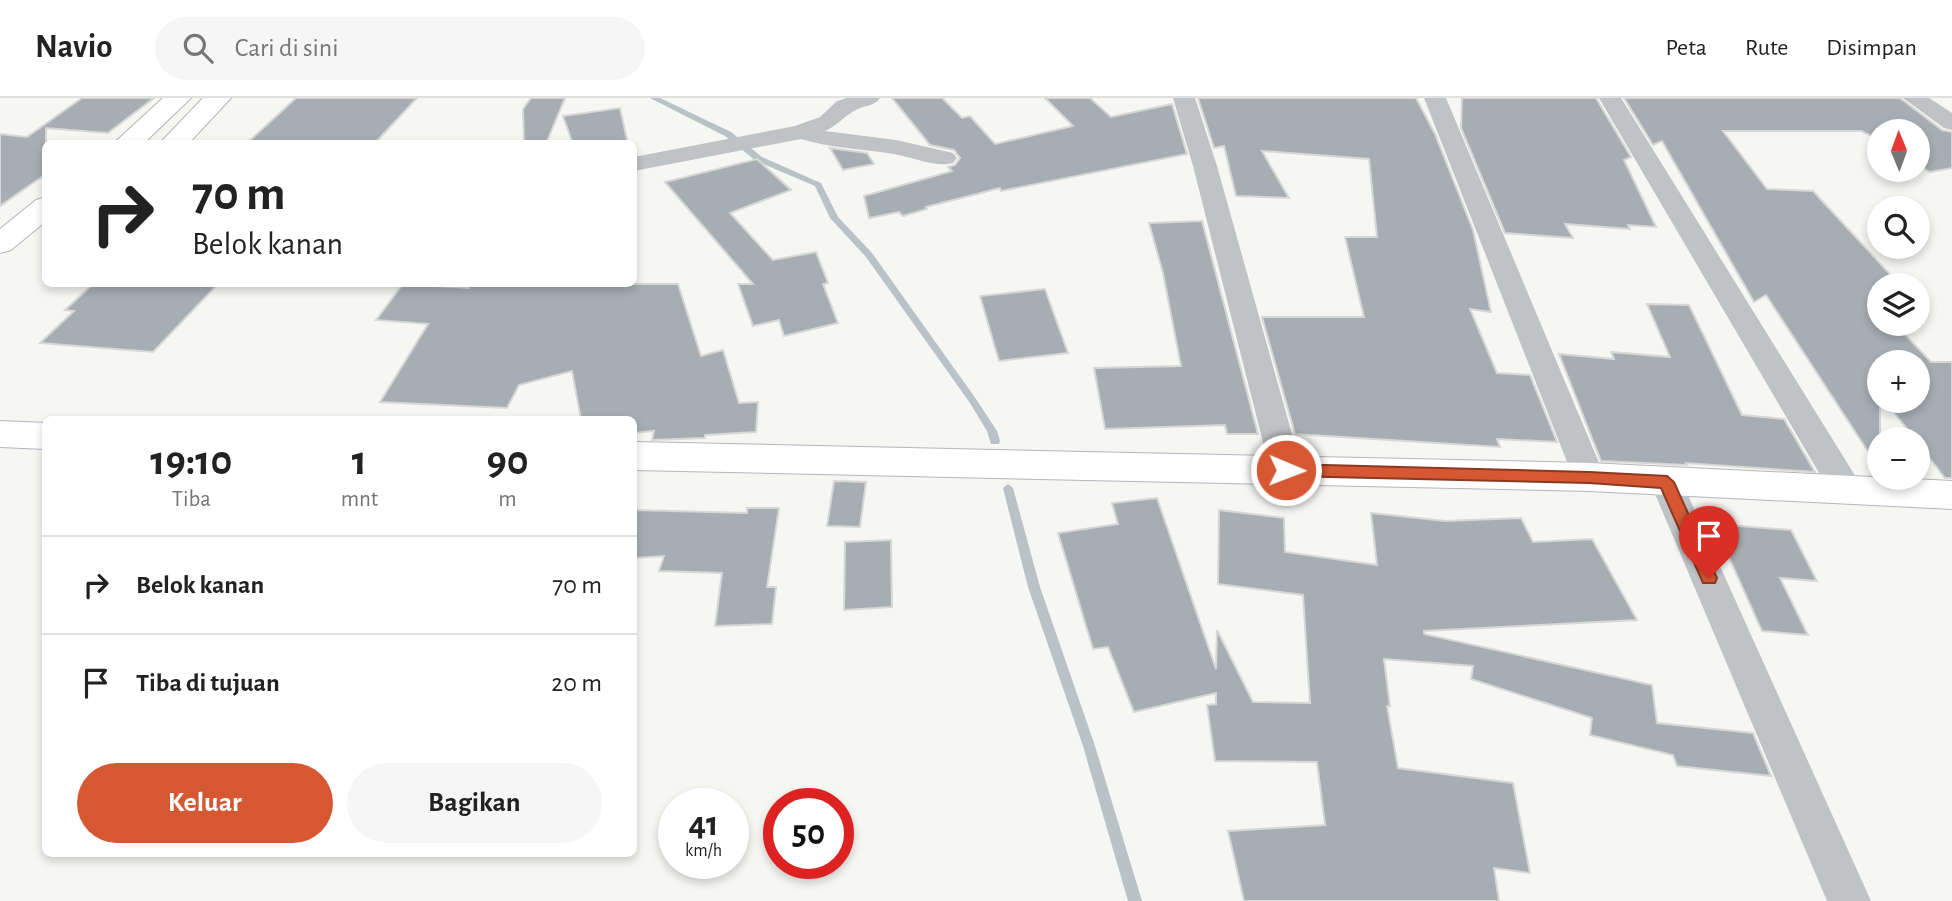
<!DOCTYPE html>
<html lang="id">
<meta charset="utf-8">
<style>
:root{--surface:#fff;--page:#f6f6f6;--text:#222;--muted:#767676;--line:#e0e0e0;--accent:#d65833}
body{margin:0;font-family:"Alegreya Sans",sans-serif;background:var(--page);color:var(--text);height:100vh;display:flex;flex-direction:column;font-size:26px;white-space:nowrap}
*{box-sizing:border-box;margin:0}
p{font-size:23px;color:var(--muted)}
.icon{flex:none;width:38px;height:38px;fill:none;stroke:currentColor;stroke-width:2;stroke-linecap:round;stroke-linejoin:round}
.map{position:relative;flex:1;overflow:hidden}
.details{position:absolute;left:42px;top:318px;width:595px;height:441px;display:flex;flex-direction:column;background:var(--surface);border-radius:10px;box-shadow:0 4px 10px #0003}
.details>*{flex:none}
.hud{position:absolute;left:42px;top:42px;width:595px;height:147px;border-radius:10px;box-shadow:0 4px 10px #0003;background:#fff;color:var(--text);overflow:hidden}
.needle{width:46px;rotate:359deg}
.fabs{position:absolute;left:1867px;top:21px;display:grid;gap:14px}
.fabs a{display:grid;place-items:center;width:63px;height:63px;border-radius:50%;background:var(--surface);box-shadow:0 4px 10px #0003;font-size:35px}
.speed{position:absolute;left:658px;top:690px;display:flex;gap:14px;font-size:35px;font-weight:700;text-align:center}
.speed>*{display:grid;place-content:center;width:91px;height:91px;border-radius:50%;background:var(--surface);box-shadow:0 4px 10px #0003;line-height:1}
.speed small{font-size:18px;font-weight:400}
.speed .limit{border:10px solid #d22;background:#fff;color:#111}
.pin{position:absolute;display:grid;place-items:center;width:60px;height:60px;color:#fff;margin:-72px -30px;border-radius:50% 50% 50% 0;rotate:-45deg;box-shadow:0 0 7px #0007}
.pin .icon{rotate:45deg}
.me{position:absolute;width:77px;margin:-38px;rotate:91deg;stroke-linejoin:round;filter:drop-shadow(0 0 5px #0008)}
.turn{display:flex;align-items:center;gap:24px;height:147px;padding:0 35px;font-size:32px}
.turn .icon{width:91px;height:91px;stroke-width:2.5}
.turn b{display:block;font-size:49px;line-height:60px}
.eta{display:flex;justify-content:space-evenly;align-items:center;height:119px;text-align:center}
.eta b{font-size:42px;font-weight:700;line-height:49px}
.cta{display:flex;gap:14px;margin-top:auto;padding:14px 35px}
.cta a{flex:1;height:80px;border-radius:42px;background:var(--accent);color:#fff;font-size:28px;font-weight:700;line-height:80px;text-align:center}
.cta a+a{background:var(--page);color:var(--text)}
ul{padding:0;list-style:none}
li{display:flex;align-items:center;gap:21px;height:98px;padding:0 35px;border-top:2px solid var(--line)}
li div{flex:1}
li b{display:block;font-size:26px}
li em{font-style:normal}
header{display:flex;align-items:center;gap:42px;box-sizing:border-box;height:98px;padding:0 35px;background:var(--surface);border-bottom:2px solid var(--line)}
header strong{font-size:33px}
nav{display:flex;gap:38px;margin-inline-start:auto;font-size:24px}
.search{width:490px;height:63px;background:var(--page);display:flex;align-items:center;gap:18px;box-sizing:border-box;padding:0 24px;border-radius:38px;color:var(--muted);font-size:26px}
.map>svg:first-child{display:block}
</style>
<header>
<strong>Navio</strong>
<div class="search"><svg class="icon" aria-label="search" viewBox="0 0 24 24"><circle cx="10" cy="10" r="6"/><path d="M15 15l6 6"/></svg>Cari di sini</div>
<nav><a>Peta</a><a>Rute</a><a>Disimpan</a></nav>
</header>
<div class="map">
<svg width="1952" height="803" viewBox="0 0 1952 803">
<rect width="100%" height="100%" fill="#f6f6f3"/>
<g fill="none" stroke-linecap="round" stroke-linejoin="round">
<g fill="#b8c2c7" fill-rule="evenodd">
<polygon points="650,0 660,0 731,34 762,59 821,85 838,119 872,155 976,301 997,333 1000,343 999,346 991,346 987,333 970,305 866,159 830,120 815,88 756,63 725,38"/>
<polygon points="1008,386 1013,390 1040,489 1095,648 1142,803 1128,803 1083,648 1028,489 1003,390"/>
</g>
</g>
<g fill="#a7aeb3" stroke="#d7d7d5" stroke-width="2">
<polygon points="82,0 154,0 108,35 46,30 46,76 0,108 0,36 27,39"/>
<polygon points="296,0 417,0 374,46 246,46"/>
<polygon points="531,0 565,0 546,46 524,46 523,11"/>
<polygon points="892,0 942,0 962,20 970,18 995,46 1073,28 1045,0 1090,0 1111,19 1172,6 1187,56 1001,93 1000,90 926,109 927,111 903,118 899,114 869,120 864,98 952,73 948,69 955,67 960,60 954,52 930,47"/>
<polygon points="1198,0 1416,0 1435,36 1473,132 1491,214 1470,211 1497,275 1530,277 1557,344 1497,341 1500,349 1295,336 1262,219 1364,219 1345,139 1377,139 1369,61 1262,53 1289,100 1236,98 1224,48 1214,50"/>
<polygon points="1462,0 1596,0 1631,59 1624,62 1656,129 1628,127 1630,131 1565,126 1573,140 1505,135 1461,30"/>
<polygon points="1624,0 1900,0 1942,32 1952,34 1952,70 1930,74 1918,67 1918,33 1880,33 1880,42 1861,33 1723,33 1767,91 1813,93 1900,187 1880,187 1880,200 1870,199 1880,209 1880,226 1895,226 1931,264 1952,264 1952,380 1945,380 1918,345 1918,341 1915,341 1885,303 1918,303 1918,264 1880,264 1880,372 1766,197 1754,204 1662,43 1653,47"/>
<polygon points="620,10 628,46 573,46 563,18"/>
<polygon points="830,50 867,55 874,66 843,72"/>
<polygon points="757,61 791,92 730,115 773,162 816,154 828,185 823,186 838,225 784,238 779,222 753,228 738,186 753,186 665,84"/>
<polygon points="1202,123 1258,336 1227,336 1225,327 1105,331 1094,270 1181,268 1163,175 1149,125"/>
<polygon points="93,186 218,186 153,254 40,245 74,213 65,212"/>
<polygon points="403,186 469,190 469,186 678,186 701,258 723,252 739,305 758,304 756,334 705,337 705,340 652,342 654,333 634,335 634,322 581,322 572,273 519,287 507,310 380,304 428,226 376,222"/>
<polygon points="1045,191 1068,255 999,263 980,198"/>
<polygon points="1647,206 1689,207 1742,317 1784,321 1815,374 1686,365 1687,367 1601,363 1559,256 1614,261 1611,254 1670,259"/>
<polygon points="834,383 866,384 860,429 827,428"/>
<polygon points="1157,400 1216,571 1217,532 1253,604 1310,605 1303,497 1218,486 1219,412 1284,420 1285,454 1377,467 1371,415 1445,423 1521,420 1533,444 1592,441 1637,522 1424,533 1424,536 1652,587 1657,625 1753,635 1771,678 1677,668 1673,657 1590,637 1592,620 1471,581 1473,568 1384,561 1390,608 1387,608 1398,670 1513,685 1530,775 1494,770 1499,803 1244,803 1228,733 1325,727 1317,664 1215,663 1207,607 1216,606 1216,595 1134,614 1108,549 1093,551 1058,435 1118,426 1112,405"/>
<polygon points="747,410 779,410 767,489 776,489 772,526 715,528 722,475 659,473 664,458 634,460 634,412 747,415"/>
<polygon points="1714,426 1791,432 1817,483 1780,480 1808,537 1762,533"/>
<polygon points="891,442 892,509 844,512 845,444"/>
</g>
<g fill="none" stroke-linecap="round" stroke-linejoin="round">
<defs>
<g id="secondary">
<polygon points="0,323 46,325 46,351 0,349"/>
<polygon points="634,344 1589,365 1952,383 1952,411 1589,393 634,372"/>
</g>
<g id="highway">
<polygon points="163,0 191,0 143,46 113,46"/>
<polygon points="203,0 231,0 188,46 159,46"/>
<polygon points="46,99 46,123 11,152 0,155 0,131 36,102"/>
</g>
</defs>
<use href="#secondary" stroke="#b2b7ba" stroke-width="2"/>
<use href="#highway" stroke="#b2b6b8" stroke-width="2"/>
<g fill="#bfc3c6" fill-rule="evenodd">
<path d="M847 0H880C874 9 863 7 854 13 843 19 837 28 825 33L896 42 953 55 957 60 953 65C935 70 913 59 894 56 862 51 831 50 801 41L634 73V59L795 28 820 19 837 3Z"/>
<polygon points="1173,0 1195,0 1217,68 1302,372 1297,380 1286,384 1275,380 1270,372 1193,68"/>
<polygon points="1424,0 1446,0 1605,379 1601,388 1589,391 1577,388 1573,379"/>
<polygon points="1599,0 1621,0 1859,384 1864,393 1859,402 1847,405 1835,402"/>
<polygon points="1903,0 1929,0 1952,15 1952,32 1944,30"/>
<polygon points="1666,372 1678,375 1682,384 1871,803 1827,803 1650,384 1654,375"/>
</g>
<use href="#secondary" fill="#fff" fill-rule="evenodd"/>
<use href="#highway" fill="#fff" fill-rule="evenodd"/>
</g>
<polygon fill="#d65833" stroke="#8b3921" stroke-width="2" points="1286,366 1589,374 1667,378 1674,384 1717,480 1715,485 1703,485 1661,390 1589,385 1286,378 1278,372"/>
</svg>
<div class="fabs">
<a><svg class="needle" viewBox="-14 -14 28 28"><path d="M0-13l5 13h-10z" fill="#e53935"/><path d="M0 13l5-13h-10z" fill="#767676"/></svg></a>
<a><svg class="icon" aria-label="search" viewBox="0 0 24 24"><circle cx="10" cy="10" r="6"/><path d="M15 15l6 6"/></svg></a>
<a><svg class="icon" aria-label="layers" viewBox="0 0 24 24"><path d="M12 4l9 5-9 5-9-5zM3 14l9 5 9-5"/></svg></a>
<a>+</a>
<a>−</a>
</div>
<div class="speed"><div>41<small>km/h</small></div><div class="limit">50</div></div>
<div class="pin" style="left:1709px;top:480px;background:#d93025"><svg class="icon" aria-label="arrive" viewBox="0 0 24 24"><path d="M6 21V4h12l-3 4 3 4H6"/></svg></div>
<svg class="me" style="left:1286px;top:372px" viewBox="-20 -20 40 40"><circle r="17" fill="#d65833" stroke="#fff" stroke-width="3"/><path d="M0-11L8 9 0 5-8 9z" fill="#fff"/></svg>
<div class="hud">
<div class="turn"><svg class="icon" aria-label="right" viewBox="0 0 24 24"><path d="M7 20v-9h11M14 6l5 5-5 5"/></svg><div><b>70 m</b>Belok kanan</div></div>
</div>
<section class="details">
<div class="eta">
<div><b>19:10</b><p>Tiba</p></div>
<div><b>1</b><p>mnt</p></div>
<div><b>90</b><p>m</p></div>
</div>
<ul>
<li><svg class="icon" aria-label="right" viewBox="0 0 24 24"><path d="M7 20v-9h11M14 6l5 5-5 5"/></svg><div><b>Belok kanan</b></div><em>70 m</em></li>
<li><svg class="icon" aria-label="arrive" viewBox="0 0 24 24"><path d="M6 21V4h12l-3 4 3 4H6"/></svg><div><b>Tiba di tujuan</b></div><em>20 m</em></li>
</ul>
<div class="cta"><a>Keluar</a><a>Bagikan</a></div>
</section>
</div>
